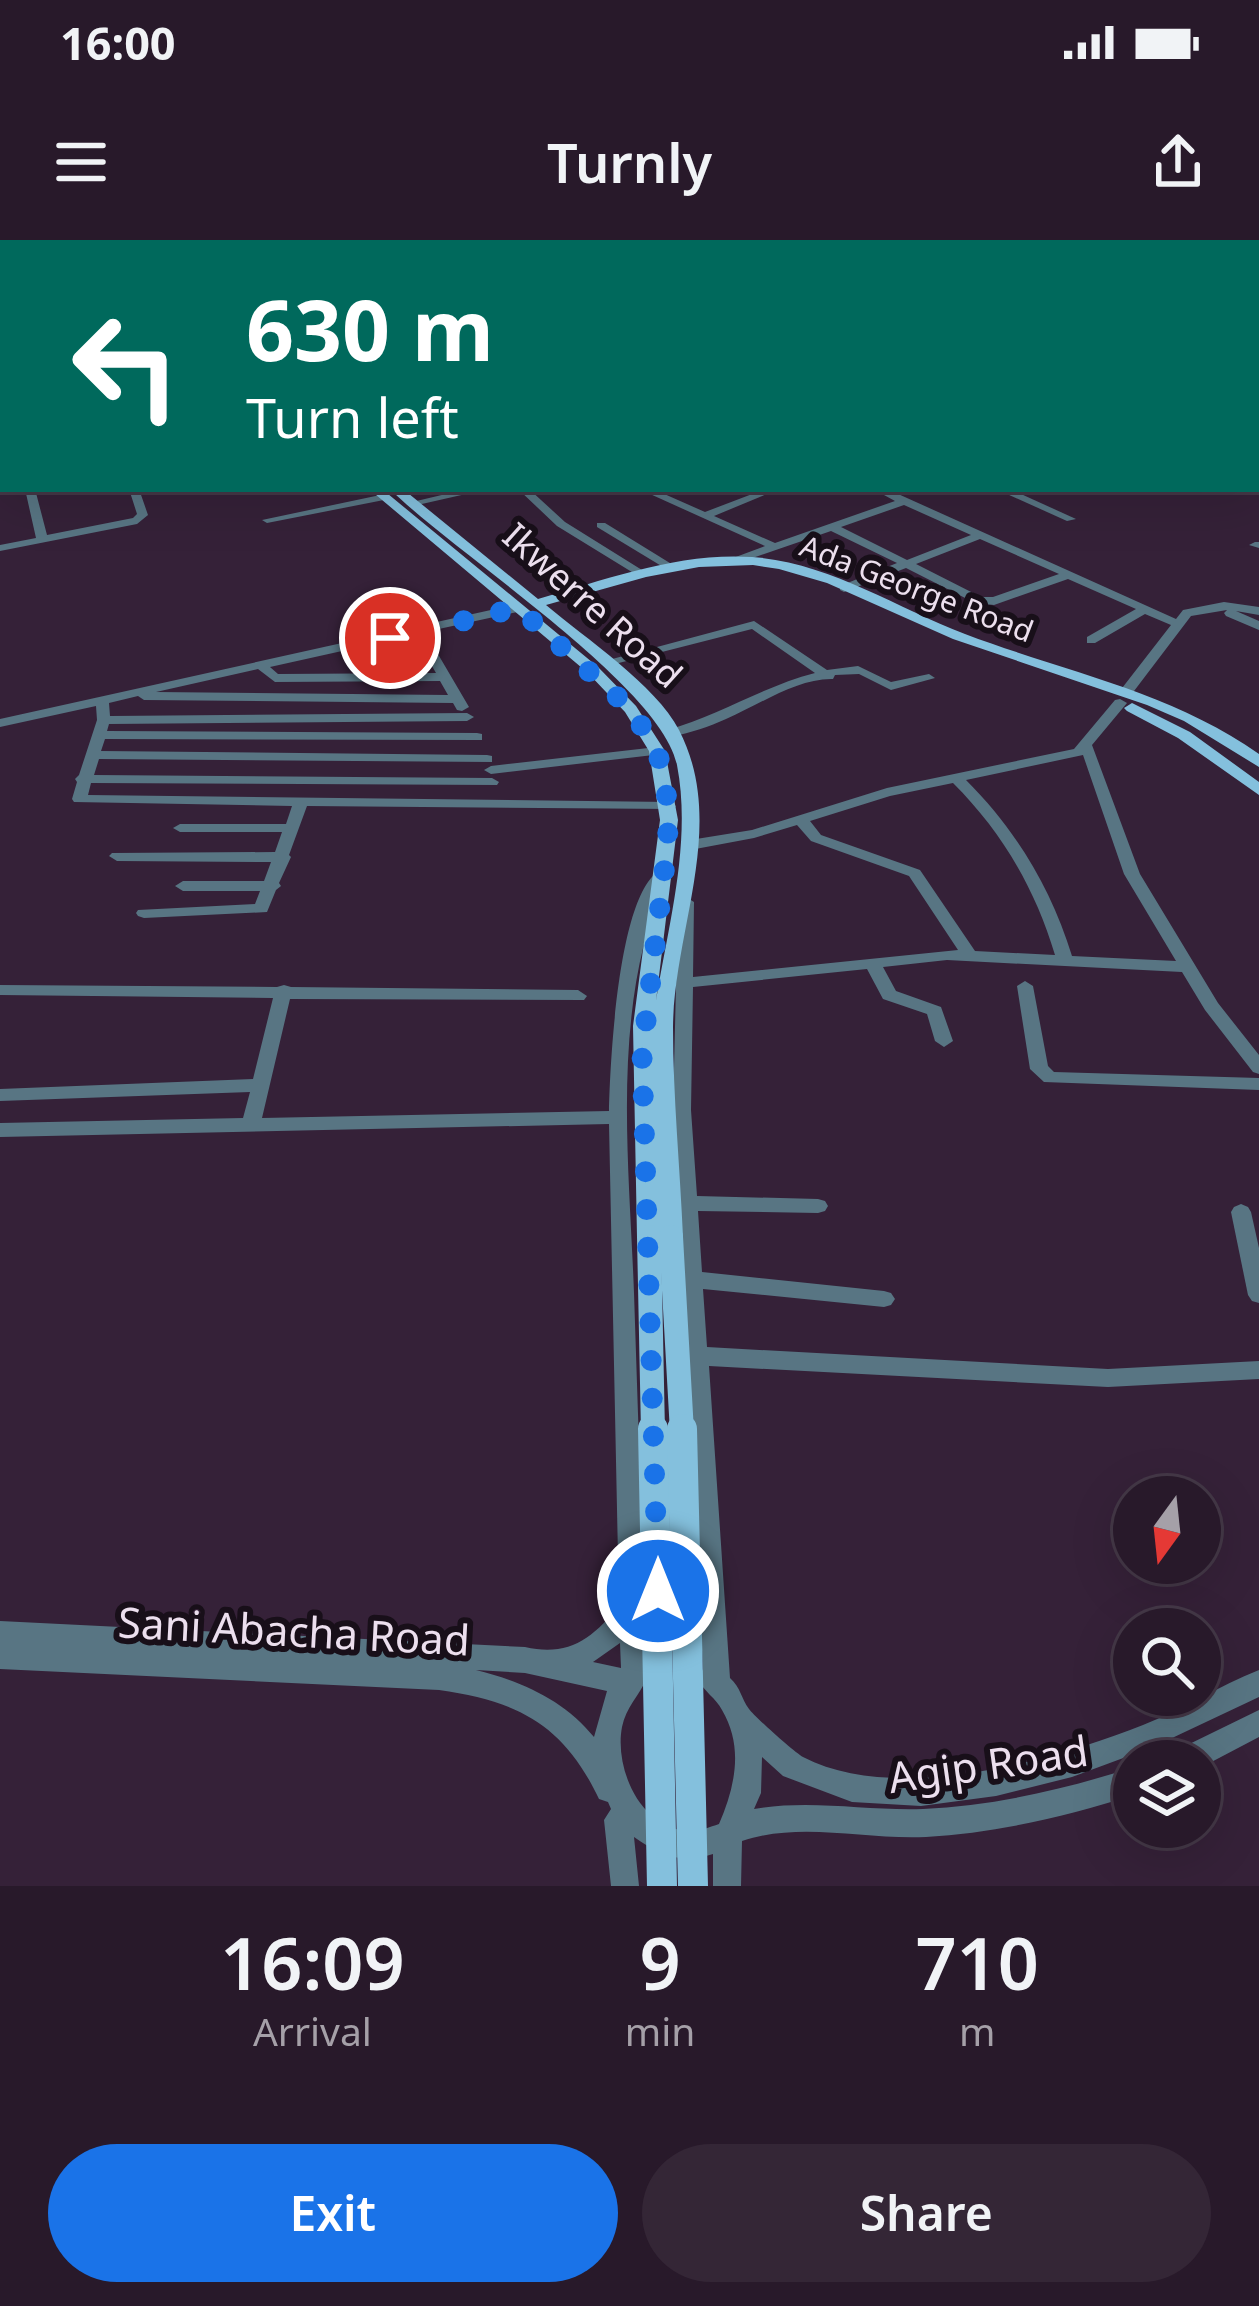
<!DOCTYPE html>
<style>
:root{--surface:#28192a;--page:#342636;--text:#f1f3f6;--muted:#a5a0a8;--line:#443847;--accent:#1a73e8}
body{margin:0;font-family:"Noto Sans",sans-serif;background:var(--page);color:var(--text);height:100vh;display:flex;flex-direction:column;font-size:45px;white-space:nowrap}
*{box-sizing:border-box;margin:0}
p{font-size:39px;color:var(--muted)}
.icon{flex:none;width:66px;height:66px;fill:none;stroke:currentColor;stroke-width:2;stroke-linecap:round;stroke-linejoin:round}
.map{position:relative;height:1646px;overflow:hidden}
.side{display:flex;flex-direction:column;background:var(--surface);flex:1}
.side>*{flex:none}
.top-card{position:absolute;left:0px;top:0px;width:1260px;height:252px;box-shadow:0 12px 48px #0002,0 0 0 3px var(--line);background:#00695c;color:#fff;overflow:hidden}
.needle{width:78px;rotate:195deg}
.tools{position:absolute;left:1113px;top:1236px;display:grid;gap:24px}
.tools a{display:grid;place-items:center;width:108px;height:108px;border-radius:50%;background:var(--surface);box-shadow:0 12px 48px #0002,0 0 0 3px var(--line);font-size:60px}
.pin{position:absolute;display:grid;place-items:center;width:102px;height:102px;color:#fff;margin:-51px;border:6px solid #fff;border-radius:50%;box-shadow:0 3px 12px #0007}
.me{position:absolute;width:132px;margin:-66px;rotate:0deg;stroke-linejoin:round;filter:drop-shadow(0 0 9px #0008)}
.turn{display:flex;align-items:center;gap:42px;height:252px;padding:0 48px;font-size:54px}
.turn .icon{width:156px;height:156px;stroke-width:2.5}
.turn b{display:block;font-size:84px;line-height:102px}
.eta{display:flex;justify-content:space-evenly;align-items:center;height:204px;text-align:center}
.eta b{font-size:72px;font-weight:600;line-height:84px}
.button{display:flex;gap:24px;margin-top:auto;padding:24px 48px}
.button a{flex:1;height:138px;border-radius:72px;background:var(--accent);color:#fff;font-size:48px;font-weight:600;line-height:138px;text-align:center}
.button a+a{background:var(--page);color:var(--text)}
.status{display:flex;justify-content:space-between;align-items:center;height:84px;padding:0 60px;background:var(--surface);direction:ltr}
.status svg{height:33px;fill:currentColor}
header{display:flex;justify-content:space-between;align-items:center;height:156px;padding:0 48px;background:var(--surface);font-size:54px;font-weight:600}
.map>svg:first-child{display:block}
</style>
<div class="status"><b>16:00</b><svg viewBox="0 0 49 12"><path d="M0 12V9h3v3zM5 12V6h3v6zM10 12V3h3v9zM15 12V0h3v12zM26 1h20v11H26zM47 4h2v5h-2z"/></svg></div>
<header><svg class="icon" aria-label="menu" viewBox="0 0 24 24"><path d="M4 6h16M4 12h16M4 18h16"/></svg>Turnly<svg class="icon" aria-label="share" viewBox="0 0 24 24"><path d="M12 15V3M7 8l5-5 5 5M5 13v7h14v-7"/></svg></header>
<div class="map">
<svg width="1259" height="1646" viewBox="0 0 1259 1646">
<rect width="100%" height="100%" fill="#352138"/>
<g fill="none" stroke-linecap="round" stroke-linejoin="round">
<g fill="#587583" fill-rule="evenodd">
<polygon points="589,0 597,0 600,3 592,3"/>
<rect x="0" y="12" width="3" height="4"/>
<rect x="1257" y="26" width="2" height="5"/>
<rect x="0" y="35" width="3" height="4"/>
<polygon points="3,66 3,74 0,75 0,67"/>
<rect x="0" y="93" width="3" height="6"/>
<rect x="0" y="143" width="3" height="6"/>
<polygon points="3,186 3,192 0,193 0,187"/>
<polygon points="3,242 3,248 0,249 0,243"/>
<polygon points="25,249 35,249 47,295 133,278 137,274 129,249 139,249 148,275 137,284 0,311 0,305 36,298"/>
<polygon points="467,249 488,249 413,266 408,263"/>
<polygon points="518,249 529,249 565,282 650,335 640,337 557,286"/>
<path d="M639 249H653L705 272 765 249H779L714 276 775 303 895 261 873 249H887L1176 379 1183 370 1224 362 1259 367V375L1236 371 1259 381V390L1226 376 1224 373 1227 370 1191 376 1131 455 1126 456 1119 452 1171 385 1145 374 1095 403H1087V397L1136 369 1068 339 994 365 975 363 906 328 844 352 840 350V346L897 323 831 291 741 322H733V318L765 306ZM904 265 971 295 907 320 841 287ZM980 299 1059 334 993 357H981L916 324Z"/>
<polygon points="996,249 1010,249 1076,279 1067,281"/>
<polygon points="385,254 390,257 389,259 267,283 262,280"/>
<polygon points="597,283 605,283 678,328 668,330 597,287"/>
<polygon points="1255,302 1259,302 1259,308 1249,305"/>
<path d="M518 364 522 365V371L425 392 469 467 462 471 457 470 453 463 144 460 138 456 109 463 110 476 467 473 474 477 467 481 109 484 107 491 477 493 482 494V500L105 499 101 511 487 515 492 516V522L99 519 94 535 492 538 499 542 497 545 91 543 88 555 669 562 676 566 674 569 307 566 289 615 291 617 279 643 281 646 276 650 267 672 144 678 138 676 136 673 138 670 255 664 260 651H183L175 646 183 641H264L271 622 117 621 109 616 112 613 275 612 282 592H180L173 588 180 584H286L292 566 74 562 72 559 77 542 75 539 79 535 97 480 96 466 0 487V479ZM414 395 436 433 278 434 270 427ZM258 429 275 442 440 441 448 455 156 452Z"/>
<path d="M754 381 827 430 858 426 891 442 929 434 935 438 891 450 859 434 835 435 833 439C797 438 759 465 726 479 709 487 691 492 672 497L665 493 667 490C718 476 764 446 815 433L752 389 607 426 601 422Z"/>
<path d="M1120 459 1127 463 1092 505 1140 634 1218 763 1259 815V834L1253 832 1205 770 1182 732 947 720 883 727 896 751 941 767 953 801 944 807 935 801 927 774 883 759 867 729 693 747 691 870 697 956 818 959 825 961 828 966 825 971 818 973 698 971 702 1032 884 1051 891 1053 895 1059 891 1065 884 1067 703 1049 707 1107 1108 1129 1259 1121V1139L1108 1147 709 1126 730 1438C741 1448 741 1458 749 1469 754 1476 794 1512 803 1517 895 1565 1052 1521 1143 1485 1183 1469 1219 1446 1259 1430V1457L1153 1507 1072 1537 996 1556 921 1566 852 1562 783 1536 762 1517 761 1553 754 1569C811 1559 866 1571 923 1569 994 1566 1066 1549 1134 1527V1555C1067 1576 997 1593 926 1597 864 1600 802 1581 742 1601L741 1646H713V1614C681 1624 661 1616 634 1597L639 1646H611L604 1580 611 1569 608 1562 599 1559C564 1485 518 1461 439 1450L0 1429V1381L525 1407C568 1417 593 1399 619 1365L609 884 0 897V883L243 878 250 852 0 861V849L253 839 273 758 0 755V745L277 747 284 745 291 747 578 750 587 756 584 760 290 759 262 878 609 871C610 823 618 656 659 631L667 636C610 766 629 915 634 1053 638 1181 643 1310 647 1438 639 1456 626 1467 622 1487 614 1530 642 1592 692 1591 700 1591 710 1587 719 1584 735 1547 744 1507 722 1470 716 1458 704 1452 698 1439L703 1429 673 870 678 662 686 657 694 662 693 737 958 710 909 636 811 601 797 585 754 598 690 610 682 605 690 600 752 590 887 548 1074 509 1115 460ZM1083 515 1124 634 1176 721 1072 716C1051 648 1016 590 966 540ZM953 543C1002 592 1035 648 1055 715L975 711 920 630 821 595 810 581 890 556ZM620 1403 621 1428 593 1422ZM476 1430 525 1433 607 1451 594 1497C564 1460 521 1441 476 1430Z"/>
<polygon points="657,507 662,508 662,514 491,534 484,530 491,526"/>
<polygon points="1025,741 1033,746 1048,826 1054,832 1259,838 1259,850 1044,842 1030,829 1017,746"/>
<polygon points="1241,964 1248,967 1251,972 1259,1008 1259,1063 1252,1061 1248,1055 1231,972 1234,967"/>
<polygon points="1259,1470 1259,1497 1200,1528 1200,1521 1171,1521 1175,1511"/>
</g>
<g fill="#84c0dd" fill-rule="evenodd">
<path d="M369 249H382L598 427 636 466 665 511 678 580 656 761C668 685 692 603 677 525 661 445 454 313 390 249H403L538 359C607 339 679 312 752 317 828 322 895 367 965 394 1065 432 1170 451 1259 514V527L1184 481 1147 465 953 399 827 343 779 329 753 325 699 327 646 337 546 365C585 398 656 445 679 490 728 585 674 688 673 787 673 857 680 927 683 997L679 1003 671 1006 660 999 649 1006 641 1003 637 997 633 786 660 580 649 511 625 472 588 433Z"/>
<polygon points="1132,463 1190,492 1259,542 1259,555 1178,498 1127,471 1124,468"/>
</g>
<g stroke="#84c0dd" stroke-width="24">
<polyline points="649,997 653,1192"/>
<polyline points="671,997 682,1192"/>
</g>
<g stroke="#84c0dd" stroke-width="30">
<polyline points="653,1189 662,1646"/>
<polyline points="682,1189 693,1646"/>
</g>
</g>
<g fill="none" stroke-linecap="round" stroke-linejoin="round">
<polyline stroke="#1a73e8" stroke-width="21" stroke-dasharray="0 37.8" points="390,398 518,368 631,469 657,511 666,543 668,600 642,814 658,1351"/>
</g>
<g text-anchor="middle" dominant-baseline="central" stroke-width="12" stroke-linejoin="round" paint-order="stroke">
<g font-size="30" fill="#ecdfee" stroke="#180f19">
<text transform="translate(917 348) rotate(21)">Ada George Road</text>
</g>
<g font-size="36" fill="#ecdfee" stroke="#180f19">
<text transform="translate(593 365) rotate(42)">Ikwerre Road</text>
</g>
<g font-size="42" fill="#ecdfee" stroke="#180f19">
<text transform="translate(294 1390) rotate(3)">Sani Abacha Road</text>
<text transform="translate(988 1523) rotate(-8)">Agip Road</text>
</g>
</g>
</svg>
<div class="tools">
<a><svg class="needle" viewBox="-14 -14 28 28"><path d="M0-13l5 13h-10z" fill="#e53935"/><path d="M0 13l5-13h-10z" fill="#a5a0a8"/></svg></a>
<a><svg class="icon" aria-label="search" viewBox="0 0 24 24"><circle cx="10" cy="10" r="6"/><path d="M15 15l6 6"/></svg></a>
<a><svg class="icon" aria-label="layers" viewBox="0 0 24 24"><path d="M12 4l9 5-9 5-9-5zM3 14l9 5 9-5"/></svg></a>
</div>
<div class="pin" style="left:390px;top:398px;background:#d93025"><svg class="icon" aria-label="arrive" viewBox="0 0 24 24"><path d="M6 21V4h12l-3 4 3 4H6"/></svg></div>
<svg class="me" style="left:658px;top:1351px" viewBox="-20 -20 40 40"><circle r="17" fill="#1a73e8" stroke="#fff" stroke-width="3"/><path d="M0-11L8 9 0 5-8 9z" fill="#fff"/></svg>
<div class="top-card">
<div class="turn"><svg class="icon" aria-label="left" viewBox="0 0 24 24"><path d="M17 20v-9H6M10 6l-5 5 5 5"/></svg><div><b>630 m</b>Turn left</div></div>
</div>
</div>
<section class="side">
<div class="eta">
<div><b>16:09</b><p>Arrival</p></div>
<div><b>9</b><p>min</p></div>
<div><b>710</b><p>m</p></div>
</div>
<div class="button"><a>Exit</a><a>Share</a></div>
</section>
